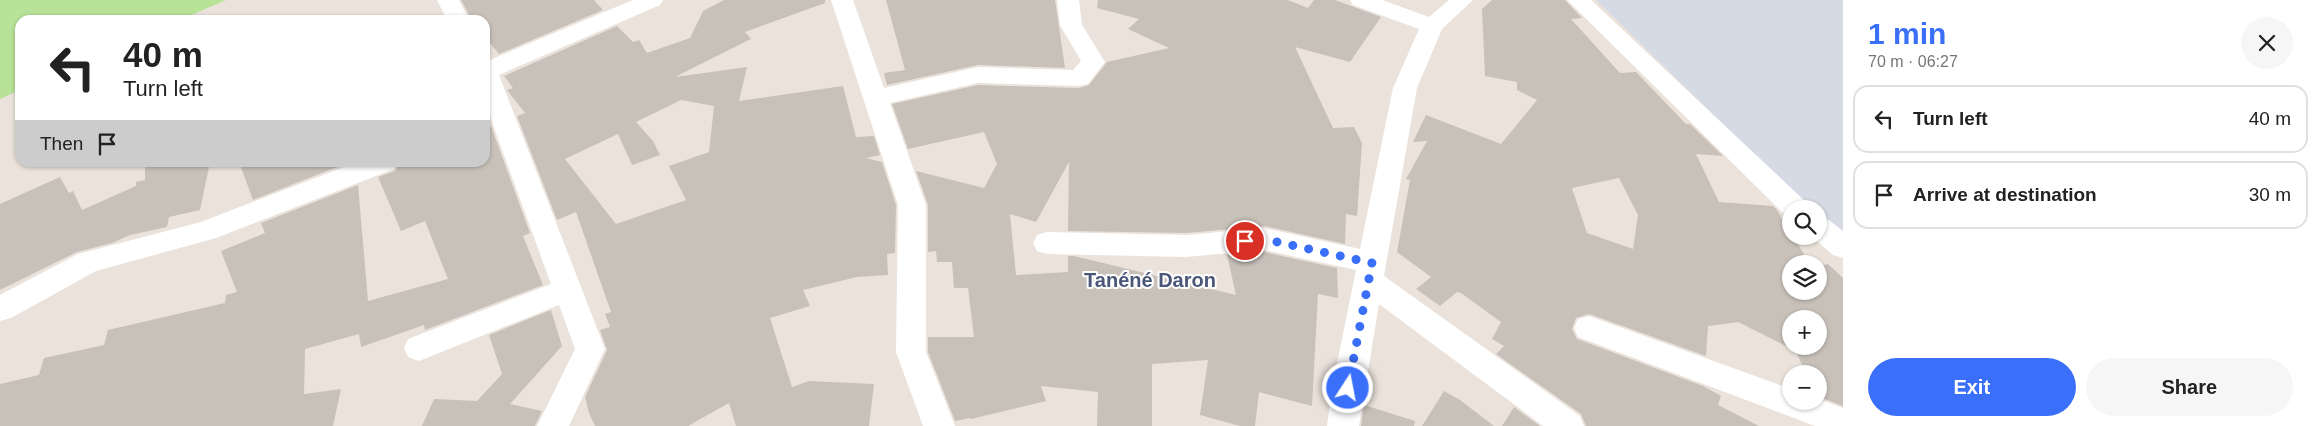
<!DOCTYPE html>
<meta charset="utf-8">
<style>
:root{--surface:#fff;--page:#f6f6f6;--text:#222;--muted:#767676;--line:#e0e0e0;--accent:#3a6ff9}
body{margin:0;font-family:Helvetica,sans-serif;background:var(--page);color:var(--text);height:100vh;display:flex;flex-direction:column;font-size:19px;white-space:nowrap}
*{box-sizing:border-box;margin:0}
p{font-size:16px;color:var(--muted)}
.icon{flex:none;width:28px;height:28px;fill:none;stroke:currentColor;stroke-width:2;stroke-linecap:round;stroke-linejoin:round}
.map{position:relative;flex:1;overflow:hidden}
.details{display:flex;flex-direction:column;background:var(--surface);width:475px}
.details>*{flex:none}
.guide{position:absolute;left:15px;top:15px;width:475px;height:152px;border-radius:15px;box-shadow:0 1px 4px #0004;background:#fff;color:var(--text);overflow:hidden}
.controls{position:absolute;left:1782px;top:200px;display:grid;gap:10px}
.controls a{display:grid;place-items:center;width:45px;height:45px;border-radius:50%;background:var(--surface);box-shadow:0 1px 4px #0004;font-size:25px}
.pin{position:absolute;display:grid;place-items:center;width:42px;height:42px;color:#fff;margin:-21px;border:2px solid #fff;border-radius:50%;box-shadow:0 1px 5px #0007}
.me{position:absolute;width:55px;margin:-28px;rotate:11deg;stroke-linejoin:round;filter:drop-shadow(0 0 4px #0008)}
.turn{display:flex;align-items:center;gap:18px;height:105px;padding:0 25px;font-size:22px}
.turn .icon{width:65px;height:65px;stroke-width:2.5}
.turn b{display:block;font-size:35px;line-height:42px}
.then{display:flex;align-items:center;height:48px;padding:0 25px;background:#0003;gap:10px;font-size:19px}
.round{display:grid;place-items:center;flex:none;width:52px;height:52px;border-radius:26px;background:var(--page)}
.headline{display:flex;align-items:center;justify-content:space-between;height:85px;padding:0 25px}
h1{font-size:30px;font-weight:700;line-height:38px;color:var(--accent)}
.cta{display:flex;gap:10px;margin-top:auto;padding:10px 25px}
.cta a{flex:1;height:58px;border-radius:30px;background:var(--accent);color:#fff;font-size:20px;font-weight:700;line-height:58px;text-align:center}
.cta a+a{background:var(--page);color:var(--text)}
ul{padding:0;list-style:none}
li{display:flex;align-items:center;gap:15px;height:68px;margin:0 10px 8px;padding:0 15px;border:2px solid var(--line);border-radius:15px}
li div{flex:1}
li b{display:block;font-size:19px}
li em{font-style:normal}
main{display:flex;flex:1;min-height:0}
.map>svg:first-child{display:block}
</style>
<main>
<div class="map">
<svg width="1843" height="426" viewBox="0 0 1843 426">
<rect width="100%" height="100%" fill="#ebe3db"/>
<polygon fill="#d6dae4" points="1596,0 1843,0 1843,240 1819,219 1819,209 1806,209 1764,164"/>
<polygon fill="#b7e297" points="0,0 226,0 180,20 20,20 20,90 0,99"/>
<g fill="#c7c1b9" fill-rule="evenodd">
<polygon points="461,0 594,0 603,10 499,54 485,37 485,20 472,20"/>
<path d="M724 0H825V3L745 32 751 39 675 77 747 67 739 101 843 86 856 137 874 136 880 155 866 158 882 162 896 205 895 253 887 254 888 275 857 277 803 290 810 306 770 318 792 387 809 381 874 384 869 426H736L729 403 688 426H595L589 413 585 397 607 350 600 330 610 327 605 314 611 312 576 212 557 220 517 116 525 113 507 90 513 88 504 76 617 26 633 42 639 40 647 53 690 38 703 11ZM681 100 714 106 709 152 669 166 686 200 616 224 565 159 618 134 632 165 660 155 653 141 636 122Z"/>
<polygon points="886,0 1055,0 1065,68 978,65 887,85 884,73 905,70"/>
<polygon points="1098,0 1288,0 1308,8 1314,0 1335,0 1381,17 1350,62 1295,47 1333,128 1354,127 1362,143 1357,216 1346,214 1345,244 1264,226 1186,233 1068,231 1069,162 1036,222 1010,214 1016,275 1068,272 1068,256 1074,256 1236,295 1227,255 1264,252 1337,268 1338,298 1318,294 1312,406 1259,392 1255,426 1240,426 1200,415 1208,360 1152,364 1152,426 1097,426 1098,392 1041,386 1046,401 971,419 970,418 955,421 928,352 928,337 974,337 968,288 954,288 952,262 937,262 936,251 928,252 928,205 916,171 984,188 997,164 984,132 908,149 892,104 978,85 1079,88 1089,85 1107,62 1169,48 1128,29 1139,19 1097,8"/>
<path d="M1492 0H1565L1582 18 1571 19 1620 73 1636 72 1686 124H1690L1723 156 1696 154 1719 202 1773 206 1777 210 1791 236H1793L1805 256 1814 264H1791V291H1819V266L1828 264 1843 278V406L1819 397V374H1806L1796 351 1738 322 1708 326 1706 356 1589 314 1576 318 1572 329 1577 339 1703 386 1721 396 1718 405 1759 426H1586L1581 414 1496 354 1504 346 1492 339 1501 322 1461 293 1457 292 1440 306 1416 289 1431 277 1397 252 1410 180 1406 179 1427 141 1413 142 1426 115 1501 144 1537 100 1517 90V82L1485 76 1482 9ZM1619 178 1638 215 1633 249 1587 233 1572 188ZM1791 319H1819V346H1791Z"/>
<polygon points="491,126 530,233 523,236 543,285 425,330 424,325 361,347 359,334 305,349 304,394 341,389 333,426 0,426 0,384 39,375 44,358 104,345 108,330 225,303 226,295 237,292 221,251 265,233 261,223 358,185 368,301 448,279 425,221 401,231 378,177 395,171 400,162 485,162 485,129"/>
<polygon points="145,162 210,162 200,210 169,217 167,227 130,235 112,243 77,252 0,290 0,204 60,177 69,193 73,191 82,210 136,186 136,182 145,180"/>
<polygon points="239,162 350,162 253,200"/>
<polygon points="551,310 562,346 510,404 542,411 535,426 422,426 434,399 477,401 502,374 489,335"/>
<polygon points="1444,391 1460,400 1494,426 1422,426"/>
<polygon points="1364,405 1415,421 1414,426 1361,426"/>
<polygon points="1514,407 1540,426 1502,426"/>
</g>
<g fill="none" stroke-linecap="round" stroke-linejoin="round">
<g fill="#fff" fill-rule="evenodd">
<polygon points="437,0 459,0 469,20 447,20"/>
<polygon points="633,0 663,0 660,5 499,75 605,349 569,426 537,426 575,349 559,305 419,361 408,357 404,348 408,339 551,284 485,103 485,62"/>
<polygon points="831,0 853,0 884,88 978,67 1073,70 1081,61 1060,25 1057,0 1079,0 1082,25 1105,62 1088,84 1079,86 978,83 890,103 926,205 926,352 955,426 923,426 896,352 898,205"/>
<polygon points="1350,0 1382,0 1429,17 1449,0 1473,0 1442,29 1417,88 1384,276 1580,416 1584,426 1543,426 1379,304 1359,426 1327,426 1332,388 1356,270 1264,250 1186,257 1047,254 1037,251 1033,243 1037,235 1047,232 1186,235 1264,228 1360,249 1393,88 1419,29 1353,5"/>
<polygon points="1567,0 1591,0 1806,202 1810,209 1791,209 1791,218 1786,216"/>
<polygon points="357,162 398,162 394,169 216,238 96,271 11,318 0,321 0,295 78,254 201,222"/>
<polygon points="1819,217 1829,220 1843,231 1843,258 1833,255 1811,236 1819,236"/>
<polygon points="1589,316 1791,389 1791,401 1819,401 1819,399 1843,408 1843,426 1815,426 1578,337 1574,328 1578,319"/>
</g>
</g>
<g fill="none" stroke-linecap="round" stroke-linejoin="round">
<polyline stroke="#3a6ff9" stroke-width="9" stroke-dasharray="0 16.2" points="1245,241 1264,239 1372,263 1348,388"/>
</g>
<g text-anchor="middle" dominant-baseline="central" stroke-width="4" stroke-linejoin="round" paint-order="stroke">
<g font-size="20" font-weight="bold" fill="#4a5779" stroke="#fff">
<text x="1150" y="280">Tanéné Daron</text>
</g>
</g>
</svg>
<div class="controls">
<a><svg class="icon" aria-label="search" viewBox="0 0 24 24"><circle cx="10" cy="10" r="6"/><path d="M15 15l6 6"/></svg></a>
<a><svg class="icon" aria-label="layers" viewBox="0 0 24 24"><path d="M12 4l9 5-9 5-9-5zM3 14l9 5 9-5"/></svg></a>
<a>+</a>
<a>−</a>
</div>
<div class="pin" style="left:1245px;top:241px;background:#d93025"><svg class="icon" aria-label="arrive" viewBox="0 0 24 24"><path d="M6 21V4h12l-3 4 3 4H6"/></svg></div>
<svg class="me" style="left:1348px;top:388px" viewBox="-20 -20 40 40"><circle r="17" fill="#3a6ff9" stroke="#fff" stroke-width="3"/><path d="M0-11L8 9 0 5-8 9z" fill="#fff"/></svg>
<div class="guide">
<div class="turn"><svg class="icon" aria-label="left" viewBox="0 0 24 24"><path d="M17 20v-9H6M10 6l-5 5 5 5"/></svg><div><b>40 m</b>Turn left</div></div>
<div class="then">Then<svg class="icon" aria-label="arrive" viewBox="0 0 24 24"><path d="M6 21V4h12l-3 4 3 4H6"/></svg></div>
</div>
</div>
<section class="details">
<div class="headline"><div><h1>1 min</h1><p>70 m · 06:27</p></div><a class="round"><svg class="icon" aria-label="close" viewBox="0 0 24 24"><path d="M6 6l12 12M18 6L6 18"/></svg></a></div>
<ul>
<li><svg class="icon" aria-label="left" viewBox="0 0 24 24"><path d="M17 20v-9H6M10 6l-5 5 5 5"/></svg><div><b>Turn left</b></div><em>40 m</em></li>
<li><svg class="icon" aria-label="arrive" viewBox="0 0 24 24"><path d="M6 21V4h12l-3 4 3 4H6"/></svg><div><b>Arrive at destination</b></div><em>30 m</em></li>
</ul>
<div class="cta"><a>Exit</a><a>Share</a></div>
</section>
</main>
